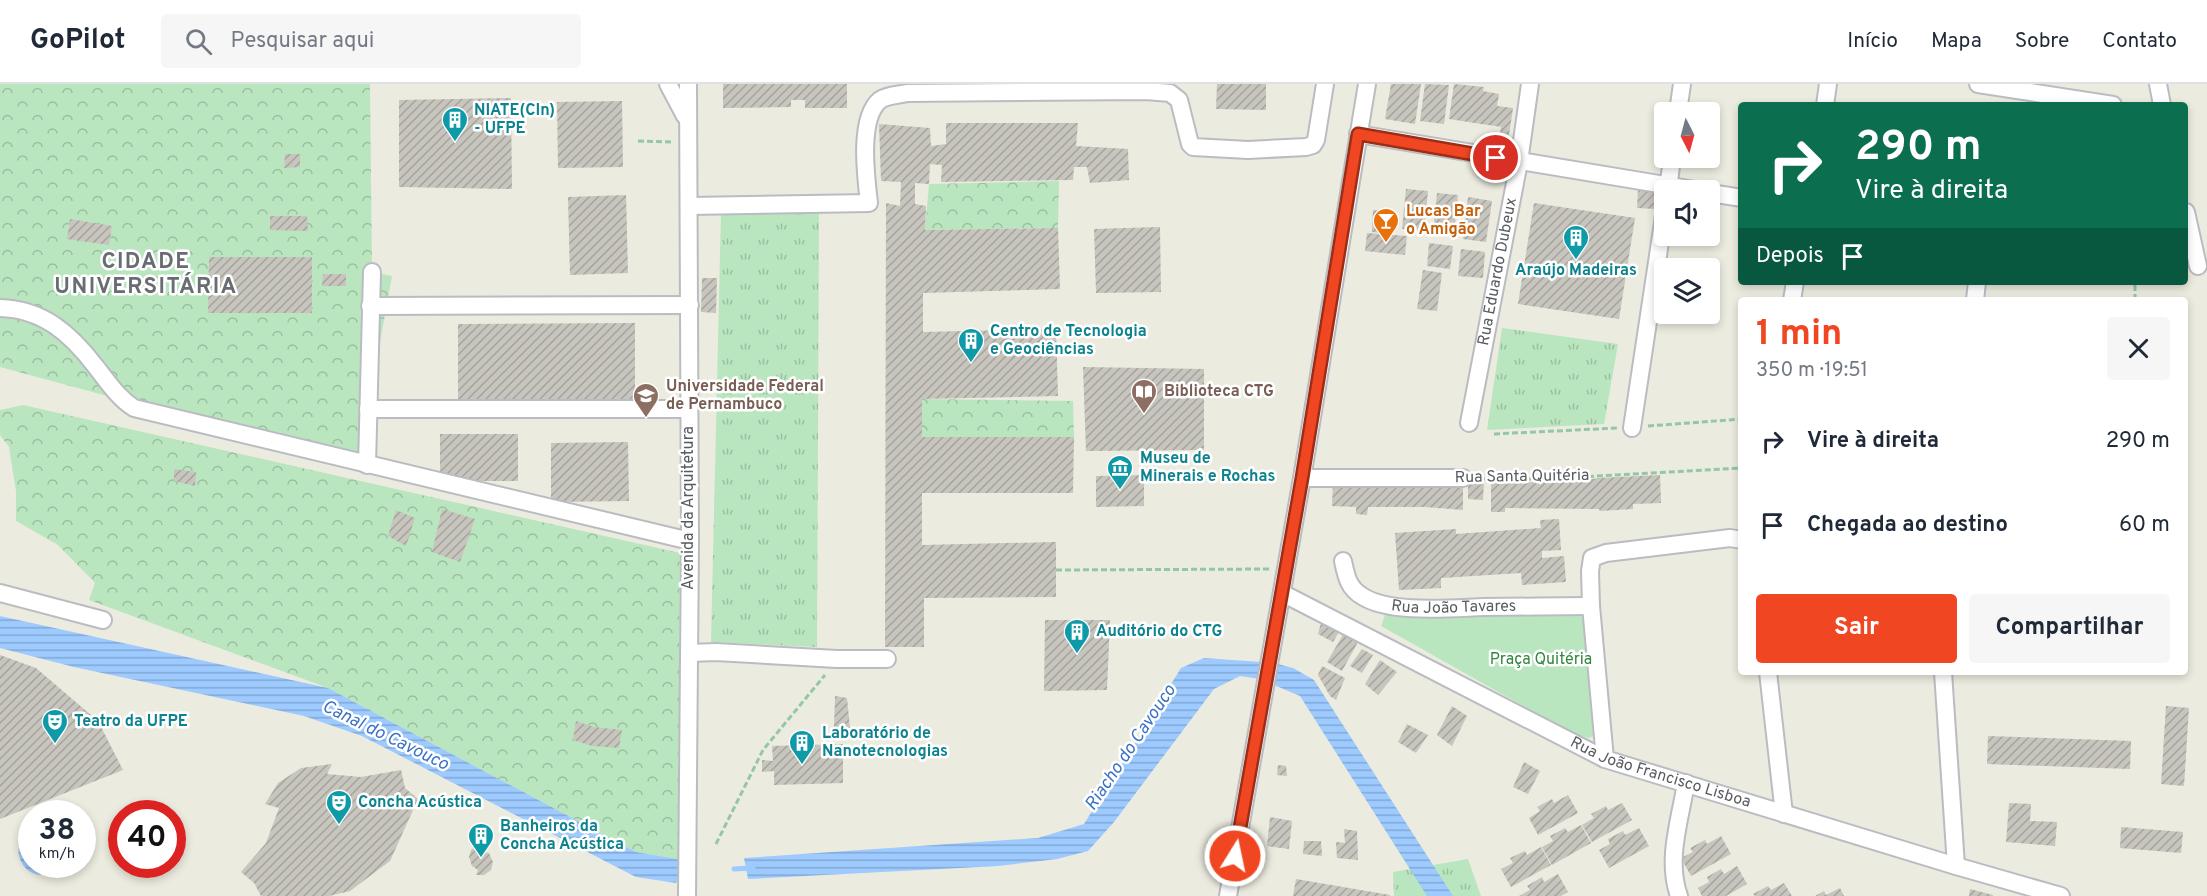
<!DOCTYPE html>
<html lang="pt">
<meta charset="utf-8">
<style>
:root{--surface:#fff;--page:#f6f6f7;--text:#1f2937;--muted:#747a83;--line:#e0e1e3;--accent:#f04722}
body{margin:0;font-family:Overpass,sans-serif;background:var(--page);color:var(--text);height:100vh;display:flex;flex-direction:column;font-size:22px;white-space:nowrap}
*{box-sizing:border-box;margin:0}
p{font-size:20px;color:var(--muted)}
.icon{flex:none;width:33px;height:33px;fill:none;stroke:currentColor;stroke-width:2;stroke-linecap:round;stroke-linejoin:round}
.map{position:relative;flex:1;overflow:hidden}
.sheet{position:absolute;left:1738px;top:213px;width:450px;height:378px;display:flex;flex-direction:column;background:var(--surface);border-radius:6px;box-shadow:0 3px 9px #0003}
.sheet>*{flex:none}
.banner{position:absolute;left:1738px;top:18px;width:450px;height:183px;border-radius:6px;box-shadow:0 3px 9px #0003;background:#0b6e4f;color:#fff;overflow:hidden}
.needle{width:39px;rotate:174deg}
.tools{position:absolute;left:1654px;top:18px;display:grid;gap:12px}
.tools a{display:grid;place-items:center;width:66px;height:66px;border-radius:6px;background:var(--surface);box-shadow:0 3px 9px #0003;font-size:30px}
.speed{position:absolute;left:18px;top:716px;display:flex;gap:12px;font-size:30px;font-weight:700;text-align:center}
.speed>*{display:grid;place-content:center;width:78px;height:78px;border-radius:50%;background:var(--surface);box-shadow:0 3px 9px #0003;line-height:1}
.speed small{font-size:15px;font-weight:400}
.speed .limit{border:9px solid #d22;background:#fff;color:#111}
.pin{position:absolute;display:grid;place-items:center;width:51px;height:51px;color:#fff;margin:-26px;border:3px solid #fff;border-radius:50%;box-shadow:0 2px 6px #0007}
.me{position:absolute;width:66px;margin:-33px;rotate:10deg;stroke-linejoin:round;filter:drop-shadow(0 0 4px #0008)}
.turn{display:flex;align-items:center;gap:21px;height:126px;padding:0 18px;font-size:27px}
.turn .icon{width:78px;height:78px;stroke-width:2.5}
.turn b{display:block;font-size:42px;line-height:51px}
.then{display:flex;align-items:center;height:57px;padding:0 18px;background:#0003;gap:12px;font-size:22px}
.round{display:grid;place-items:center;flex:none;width:63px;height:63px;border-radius:6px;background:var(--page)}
.overview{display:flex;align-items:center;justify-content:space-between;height:102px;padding:0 18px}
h1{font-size:36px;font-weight:700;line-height:45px;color:var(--accent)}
.primary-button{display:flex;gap:12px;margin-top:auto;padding:12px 18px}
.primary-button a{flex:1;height:69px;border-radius:6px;background:var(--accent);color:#fff;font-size:24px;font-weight:700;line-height:69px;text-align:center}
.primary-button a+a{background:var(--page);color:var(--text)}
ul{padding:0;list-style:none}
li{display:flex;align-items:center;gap:18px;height:84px;padding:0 18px}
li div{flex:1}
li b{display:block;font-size:22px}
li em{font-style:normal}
header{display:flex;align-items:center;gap:36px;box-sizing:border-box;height:84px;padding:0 30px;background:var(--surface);border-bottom:2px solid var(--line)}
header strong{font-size:28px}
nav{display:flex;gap:33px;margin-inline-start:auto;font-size:21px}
.search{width:420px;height:54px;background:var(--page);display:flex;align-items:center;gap:15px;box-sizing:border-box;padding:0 21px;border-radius:6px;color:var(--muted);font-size:22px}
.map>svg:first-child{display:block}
</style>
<header>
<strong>GoPilot</strong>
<div class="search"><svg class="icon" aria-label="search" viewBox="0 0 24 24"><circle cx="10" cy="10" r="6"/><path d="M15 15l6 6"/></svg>Pesquisar aqui</div>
<nav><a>Início</a><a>Mapa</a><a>Sobre</a><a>Contato</a></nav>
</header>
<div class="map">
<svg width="2207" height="812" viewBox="0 0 2207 812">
<defs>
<pattern id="grass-tufts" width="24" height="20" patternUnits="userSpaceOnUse" patternTransform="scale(1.5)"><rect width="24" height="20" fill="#bae6bf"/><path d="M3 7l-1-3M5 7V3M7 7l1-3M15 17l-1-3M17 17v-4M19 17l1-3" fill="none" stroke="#9abe9f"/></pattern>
<pattern id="forest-crowns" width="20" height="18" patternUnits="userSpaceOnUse" patternTransform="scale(1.5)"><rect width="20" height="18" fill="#bae6bf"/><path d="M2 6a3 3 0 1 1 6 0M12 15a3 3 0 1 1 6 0" fill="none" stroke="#9abe9f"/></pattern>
<pattern id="water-rules" width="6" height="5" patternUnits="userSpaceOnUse" patternTransform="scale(1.5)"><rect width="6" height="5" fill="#9dcaff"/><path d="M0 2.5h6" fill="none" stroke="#83a7d2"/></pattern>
<pattern id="building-hatch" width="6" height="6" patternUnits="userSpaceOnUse" patternTransform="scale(1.5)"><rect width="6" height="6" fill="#c7c5bd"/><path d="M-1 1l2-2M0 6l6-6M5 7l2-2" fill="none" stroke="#a4a39d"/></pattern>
</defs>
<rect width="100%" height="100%" fill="#ecebdf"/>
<g fill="url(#grass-tufts)">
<polygon points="721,128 819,129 817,563 711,558"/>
<polygon points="1502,244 1618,260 1604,340 1487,346"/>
<polygon points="1468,775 1481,812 1394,812 1393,788"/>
</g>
<g fill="url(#forest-crowns)">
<polygon points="0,0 370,0 372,188 392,192 358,380 0,283"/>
<polygon points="1059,97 1058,144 925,146 929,100"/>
<polygon points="922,315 1073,317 1074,353 922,353"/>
<polygon points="23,321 680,469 678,775 636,768 328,604 89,516 95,499 58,461 16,437 16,407 9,363 0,351 0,326"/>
</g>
<polygon fill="#bae6bf" points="1387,526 1577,528 1584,534 1595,651 1589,654 1573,650 1381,542"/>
<g fill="url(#water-rules)">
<polygon points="0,532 328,604 636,768 678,775 679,793 676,799 636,793 362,652 304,632 74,583 0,564"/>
<polygon points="1204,574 1274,579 1293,584 1314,596 1453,812 1427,812 1300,612 1260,595 1240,592 1214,605 1114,738 1088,767 1057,775 998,782 748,795 744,774 1038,754 1084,740 1181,584"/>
<path d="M31 746 32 780H62C33 812 0 765 31 746Z"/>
</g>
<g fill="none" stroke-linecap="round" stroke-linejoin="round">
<polyline stroke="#9dcaff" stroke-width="5" points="734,785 753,784"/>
</g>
<g fill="url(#building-hatch)">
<polygon points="723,0 847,0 847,24 805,24 805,16 791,16 791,23 723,24"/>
<polygon points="1217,0 1266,0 1266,26 1216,25"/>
<polygon points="1391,0 1421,0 1415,40 1385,35"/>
<polygon points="1425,0 1449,1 1444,40 1420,37"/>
<polygon points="1454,0 1484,3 1483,7 1499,10 1497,22 1513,24 1509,51 1500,49 1501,43 1449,35"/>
<polygon points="511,14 512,105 399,103 399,16"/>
<polygon points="622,17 623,83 558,84 557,18"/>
<polygon points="946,39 1078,39 1076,62 1128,65 1129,96 1090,99 1087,83 1074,83 1073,96 941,98 942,81 930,80 929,100 915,99 915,120 926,122 925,146 1058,144 1060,205 923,209 923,248 1056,245 1058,312 922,315 922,353 1074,353 1073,409 922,409 922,461 1056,458 1056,513 924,514 924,563 885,563 886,119 900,122 901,98 881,97 879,40 930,44 931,62 946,60"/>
<polygon points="285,70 300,70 300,83 284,84"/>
<polygon points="1406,105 1428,107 1424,147 1402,145"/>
<polygon points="1638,105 1658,106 1656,125 1637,124"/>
<polygon points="1437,109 1458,111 1454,149 1433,147"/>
<polygon points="626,111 628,189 570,191 568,113"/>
<polygon points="1468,113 1492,117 1486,158 1463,155"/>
<polygon points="1534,119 1635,134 1619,235 1518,220"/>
<polygon points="1373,126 1395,128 1393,150 1372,148"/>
<polygon points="270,132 307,132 308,147 270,146"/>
<polygon points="70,135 112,142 109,161 67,155"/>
<polygon points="1160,143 1161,208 1096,209 1094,145"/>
<polygon points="1367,149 1407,152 1405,171 1365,167"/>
<polygon points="1429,159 1453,162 1450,185 1427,182"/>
<polygon points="1461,165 1485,168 1483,194 1458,192"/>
<polygon points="209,173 312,173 312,229 208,229"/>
<polygon points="1423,186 1442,189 1437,227 1417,225"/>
<polygon points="323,190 346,190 346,202 322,202"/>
<polygon points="702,194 717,194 716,229 701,228"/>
<polygon points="635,239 635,319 458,320 458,240"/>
<polygon points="1083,283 1204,285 1204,366 1086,367"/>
<rect x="440" y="350" width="78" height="47"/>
<polygon points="628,358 629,417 551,418 551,359"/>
<polygon points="174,385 196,388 195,402 174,397"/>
<polygon points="1144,391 1144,422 1096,423 1096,392"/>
<polygon points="1660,391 1661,419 1633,420 1633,425 1600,427 1599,425 1505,424 1505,428 1491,428 1491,399 1582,397 1598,394"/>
<polygon points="1463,395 1463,426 1425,423 1368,423 1367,431 1356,430 1356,423 1332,422 1333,397"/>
<polygon points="1468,397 1484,397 1483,416 1468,415"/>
<polygon points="442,425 475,435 460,478 432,468"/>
<polygon points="396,426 415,434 406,462 388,452"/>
<polygon points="1559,435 1561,466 1542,467 1542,474 1564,472 1566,498 1522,501 1521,489 1441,494 1441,504 1399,506 1395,449 1456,445 1456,450 1541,444 1540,436"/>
<polygon points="1045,536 1110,536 1107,606 1044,607"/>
<polygon points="1321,539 1340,546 1333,558 1318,550"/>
<polygon points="1344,549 1358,558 1342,587 1327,578"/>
<polygon points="1362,565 1373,571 1362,589 1350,582"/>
<polygon points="0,571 36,584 98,637 123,686 0,735"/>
<polygon points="1380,576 1397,588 1378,611 1365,600"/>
<polygon points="1322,582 1345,594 1336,616 1330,612 1318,591"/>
<polygon points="835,612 847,614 850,644 834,645"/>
<polygon points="1452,622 1467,632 1452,662 1437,651"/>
<polygon points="2166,622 2189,624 2184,702 2161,700"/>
<polygon points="576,637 594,643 622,646 619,664 592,662 573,656"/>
<polygon points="1407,640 1428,651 1416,669 1398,658"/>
<polygon points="1988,652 2131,657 2130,685 1987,680"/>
<polygon points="843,660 843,699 774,701 774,687 762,688 762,676 773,677 772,662"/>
<polygon points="1524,678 1540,687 1528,710 1513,703"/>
<polygon points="332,680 327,690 361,693 401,686 405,704 418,715 390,777 350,807 329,812 261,812 254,799 241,788 266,759 279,724 265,720 278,699 301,684"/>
<polygon points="1278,681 1286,682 1287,692 1277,691"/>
<polygon points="1568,711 1578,729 1538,751 1529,734 1540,727 1537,723 1552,715 1554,719"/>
<polygon points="1622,719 1632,736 1592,758 1582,741 1594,734 1591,730 1606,722 1608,726"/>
<polygon points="2009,719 2031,720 2030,737 2057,738 2055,762 2006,758"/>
<polygon points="1270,733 1292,737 1289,765 1267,762"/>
<polygon points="1581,741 1591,759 1552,781 1542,763 1553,757 1550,752 1565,744 1568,748"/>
<polygon points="2121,743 2183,748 2181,769 2120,764"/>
<polygon points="1639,744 1649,762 1609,784 1599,766 1610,760 1608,755 1623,747 1625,751"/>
<polygon points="1344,745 1357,747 1358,776 1337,774 1336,758 1345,759"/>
<polygon points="1721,752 1731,770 1691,792 1681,774 1693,768 1690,764 1705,756 1707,760"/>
<polygon points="1304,757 1321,757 1322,772 1303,770"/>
<polygon points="477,761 485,761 483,768 489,769 493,778 491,786 484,791 476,791 478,786 472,782 469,773 471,766"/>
<polygon points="1541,763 1551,781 1511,803 1501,785 1513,779 1510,774 1525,767 1527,771"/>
<polygon points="1737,782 1747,800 1726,812 1702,812 1698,804 1709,798 1707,793 1721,785 1724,790"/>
<polygon points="1558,790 1568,808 1561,812 1519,812 1530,806 1527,802 1542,793 1544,798"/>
<polygon points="1296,795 1390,811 1390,812 1293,812"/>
<polygon points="1784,799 1792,812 1755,812 1753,810 1768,802 1771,806"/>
<polygon points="1840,804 1844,812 1815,812 1824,807 1826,811"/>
<polygon points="1970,805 1993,811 1993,812 1969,812"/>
</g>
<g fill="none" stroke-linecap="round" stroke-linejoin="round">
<defs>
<g id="minor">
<polyline points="668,0 685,32"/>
<polyline points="1978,0 2113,21"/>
<polyline points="2158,0 2162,21"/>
<polyline points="1825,21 1828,0"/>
<polyline points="1678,28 1682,0"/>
<polyline points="1358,50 1695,106"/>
<polyline points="1668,106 1672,74"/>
<polyline points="1710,109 1742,114"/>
<path d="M690 122 869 119C866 93 858 34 880 16 887 11 899 11 907 9L1146 7 1170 9 1179 16 1190 60 1193 63 1248 66 1306 63 1313 61 1316 56 1325 0"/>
<polyline points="2186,128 2198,182"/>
<polyline points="1792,216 1795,198"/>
<polyline points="1975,216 1977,198"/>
<polyline points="370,222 690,221"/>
<path d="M0 224C43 225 71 250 96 283 108 298 118 314 134 324L690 457"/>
<polyline points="368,325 689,325"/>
<path id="s1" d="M1469 339 1519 78 1530 0"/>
<polyline points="1632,344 1665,125"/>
<polyline points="367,381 372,188"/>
<polyline points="1302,394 1463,394"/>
<path id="s2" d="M1343 477C1346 491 1348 504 1362 512 1389 530 1451 524 1484 523 1520 523 1555 522 1591 522"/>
<polyline points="0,509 103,536"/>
<path id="s3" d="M1282 509 1605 675 1956 782 2061 812"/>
<polyline points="689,569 716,568 837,575 887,575"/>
<polyline points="1768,588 1784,730"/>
<polyline points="1943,588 1956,782"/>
<polyline points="1605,675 1591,522 1590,487 1592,474 1606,469 1730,454 1742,456"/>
<polyline points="687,812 690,457 688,0"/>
<polyline points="1228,812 1302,394 1367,0"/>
<path d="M1679 812C1666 776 1680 736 1686 699"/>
</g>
</defs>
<use href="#minor" stroke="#babcc2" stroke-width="20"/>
<g stroke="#93c7a7" stroke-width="3" stroke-dasharray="6 3" stroke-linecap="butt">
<polyline points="638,57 672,58"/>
<polyline points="2135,216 2135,198"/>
<polyline points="1648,342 1742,335"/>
<polyline points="1494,350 1617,344"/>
<polyline points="1480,395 1542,395 1742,384"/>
<polyline points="1056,486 1269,485"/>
<polyline points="716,760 763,666 825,591"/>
</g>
<use href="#minor" stroke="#fff" stroke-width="16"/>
</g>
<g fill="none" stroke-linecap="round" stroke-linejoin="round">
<defs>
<polyline id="route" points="1235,772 1302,394 1358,50 1496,74"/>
</defs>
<use href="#route" stroke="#9c2e16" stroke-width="15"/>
<use href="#route" stroke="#f04722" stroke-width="10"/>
</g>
<defs>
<symbol id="building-pin" viewBox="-11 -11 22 30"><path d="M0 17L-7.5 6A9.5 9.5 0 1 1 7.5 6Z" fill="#0f9aa8" stroke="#fff"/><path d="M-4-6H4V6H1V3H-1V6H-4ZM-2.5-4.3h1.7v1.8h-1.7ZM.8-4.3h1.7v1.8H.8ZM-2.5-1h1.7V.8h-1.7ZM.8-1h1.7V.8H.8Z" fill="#fff"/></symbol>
<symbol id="bar-pin" viewBox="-11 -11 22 30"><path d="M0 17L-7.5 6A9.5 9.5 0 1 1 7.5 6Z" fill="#e8710a" stroke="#fff"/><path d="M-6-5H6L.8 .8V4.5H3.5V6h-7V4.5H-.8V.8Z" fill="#fff"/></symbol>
<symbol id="library-pin" viewBox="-11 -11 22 30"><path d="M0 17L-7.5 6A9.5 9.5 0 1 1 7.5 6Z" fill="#8d6e63" stroke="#fff"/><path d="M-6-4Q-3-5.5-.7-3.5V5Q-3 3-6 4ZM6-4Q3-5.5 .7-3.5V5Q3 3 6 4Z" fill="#fff"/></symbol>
<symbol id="university-pin" viewBox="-11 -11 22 30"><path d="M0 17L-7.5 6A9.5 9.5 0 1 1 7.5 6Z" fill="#8d6e63" stroke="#fff"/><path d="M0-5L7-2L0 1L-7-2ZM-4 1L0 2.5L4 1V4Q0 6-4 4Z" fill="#fff"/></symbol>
<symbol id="museum-pin" viewBox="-11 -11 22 30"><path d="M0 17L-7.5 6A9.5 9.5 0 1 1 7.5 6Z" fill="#0f9aa8" stroke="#fff"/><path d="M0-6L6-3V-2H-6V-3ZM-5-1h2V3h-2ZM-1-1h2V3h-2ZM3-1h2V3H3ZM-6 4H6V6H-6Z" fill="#fff"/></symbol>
<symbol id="theatre-pin" viewBox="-11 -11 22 30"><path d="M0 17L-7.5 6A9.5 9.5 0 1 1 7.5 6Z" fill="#0f9aa8" stroke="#fff"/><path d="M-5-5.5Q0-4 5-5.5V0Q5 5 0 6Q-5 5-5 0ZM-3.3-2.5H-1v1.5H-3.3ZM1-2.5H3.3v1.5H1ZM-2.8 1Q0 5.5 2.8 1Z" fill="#fff"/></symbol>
</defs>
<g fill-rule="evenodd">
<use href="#building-pin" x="440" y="21" width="30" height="40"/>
<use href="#bar-pin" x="1371" y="122" width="30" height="40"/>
<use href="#building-pin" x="1561" y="139" width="30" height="40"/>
<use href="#building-pin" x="956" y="242" width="30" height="40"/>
<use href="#library-pin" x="1129" y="293" width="30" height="40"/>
<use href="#university-pin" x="631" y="297" width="30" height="40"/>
<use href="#museum-pin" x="1105" y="369" width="30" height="40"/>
<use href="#building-pin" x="1062" y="533" width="30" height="40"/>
<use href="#theatre-pin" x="40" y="623" width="30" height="40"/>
<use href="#building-pin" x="787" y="644" width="30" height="40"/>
<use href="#theatre-pin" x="324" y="704" width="30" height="40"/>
<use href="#building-pin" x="466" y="737" width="30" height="40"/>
</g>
<g text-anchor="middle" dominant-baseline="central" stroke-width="5" stroke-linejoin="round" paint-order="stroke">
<g font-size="16" font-weight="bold" fill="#0d838f" stroke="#fff" text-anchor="start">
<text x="474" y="27">NIATE(CIn)<tspan x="474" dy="18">- UFPE</tspan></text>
<text x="1576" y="187" text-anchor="middle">Araújo Madeiras</text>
<text x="990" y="248">Centro de Tecnologia<tspan x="990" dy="18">e Geociências</tspan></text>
<text x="1140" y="375">Museu de<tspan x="1140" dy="18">Minerais e Rochas</tspan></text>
<text x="1096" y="548">Auditório do CTG</text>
<text x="74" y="638">Teatro da UFPE</text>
<text x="822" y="650">Laboratório de<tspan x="822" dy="18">Nanotecnologias</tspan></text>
<text x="358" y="719">Concha Acústica</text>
<text x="500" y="743">Banheiros da<tspan x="500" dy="18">Concha Acústica</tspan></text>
</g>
<g font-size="16" font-weight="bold" fill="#c56008" stroke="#fff" text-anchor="start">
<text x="1406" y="128">Lucas Bar<tspan x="1406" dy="18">o Amigão</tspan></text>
</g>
<g font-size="16" fill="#585c61" stroke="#fff">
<text stroke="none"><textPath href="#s1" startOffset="154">Rua Eduardo Dubeux</textPath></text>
<text transform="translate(1522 393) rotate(-1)">Rua Santa Quitéria</text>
<text transform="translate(689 424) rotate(-90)">Avenida da Arquitetura</text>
<text stroke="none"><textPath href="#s2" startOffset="135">Rua João Tavares</textPath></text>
<text stroke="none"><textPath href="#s3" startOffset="420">Rua João Francisco Lisboa</textPath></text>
</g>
<g font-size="16" font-weight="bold" fill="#785e54" stroke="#fff" text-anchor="start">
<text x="666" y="303">Universidade Federal<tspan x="666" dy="18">de Pernambuco</tspan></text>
<text x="1164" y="308">Biblioteca CTG</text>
</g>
<g font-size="16" fill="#31873e" stroke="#fff">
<text x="1541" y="576">Praça Quitéria</text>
</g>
<g font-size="18" font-style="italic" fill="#3b71c6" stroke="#fff">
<text transform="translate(385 652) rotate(26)">Canal do Cavouco</text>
<text transform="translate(1131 664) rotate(-56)">Riacho do Cavouco</text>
</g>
<g font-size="22" font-weight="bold" letter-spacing="1.5" fill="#696d73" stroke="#fff">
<text x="146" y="178">CIDADE<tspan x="146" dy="25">UNIVERSITÁRIA</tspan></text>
</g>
</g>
</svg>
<div class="tools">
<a><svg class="needle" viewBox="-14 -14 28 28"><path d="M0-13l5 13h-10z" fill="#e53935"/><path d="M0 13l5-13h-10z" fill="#747a83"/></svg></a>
<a><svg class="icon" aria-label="sound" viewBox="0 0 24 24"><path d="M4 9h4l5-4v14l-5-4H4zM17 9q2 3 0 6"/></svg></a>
<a><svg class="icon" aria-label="layers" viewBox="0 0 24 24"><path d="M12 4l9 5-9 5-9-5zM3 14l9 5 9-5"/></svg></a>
</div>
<div class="speed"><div>38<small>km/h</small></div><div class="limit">40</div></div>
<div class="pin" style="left:1496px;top:74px;background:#d93025"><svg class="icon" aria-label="arrive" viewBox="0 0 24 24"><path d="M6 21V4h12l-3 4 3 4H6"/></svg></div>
<svg class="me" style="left:1235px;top:772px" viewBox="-20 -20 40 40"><circle r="17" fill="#f04722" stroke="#fff" stroke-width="3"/><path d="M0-11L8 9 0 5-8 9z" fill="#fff"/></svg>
<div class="banner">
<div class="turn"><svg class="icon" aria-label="right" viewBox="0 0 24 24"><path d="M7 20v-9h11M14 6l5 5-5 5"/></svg><div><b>290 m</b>Vire à direita</div></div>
<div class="then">Depois<svg class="icon" aria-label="arrive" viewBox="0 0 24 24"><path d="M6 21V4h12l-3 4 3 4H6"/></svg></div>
</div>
<section class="sheet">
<div class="overview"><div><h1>1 min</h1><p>350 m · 19:51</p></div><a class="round"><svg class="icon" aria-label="close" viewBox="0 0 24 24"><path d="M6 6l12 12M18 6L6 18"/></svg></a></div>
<ul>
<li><svg class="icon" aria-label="right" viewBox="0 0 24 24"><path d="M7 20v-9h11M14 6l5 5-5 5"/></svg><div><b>Vire à direita</b></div><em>290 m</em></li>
<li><svg class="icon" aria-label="arrive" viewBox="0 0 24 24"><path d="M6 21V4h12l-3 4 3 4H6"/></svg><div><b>Chegada ao destino</b></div><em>60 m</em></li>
</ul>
<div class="primary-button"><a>Sair</a><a>Compartilhar</a></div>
</section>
</div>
